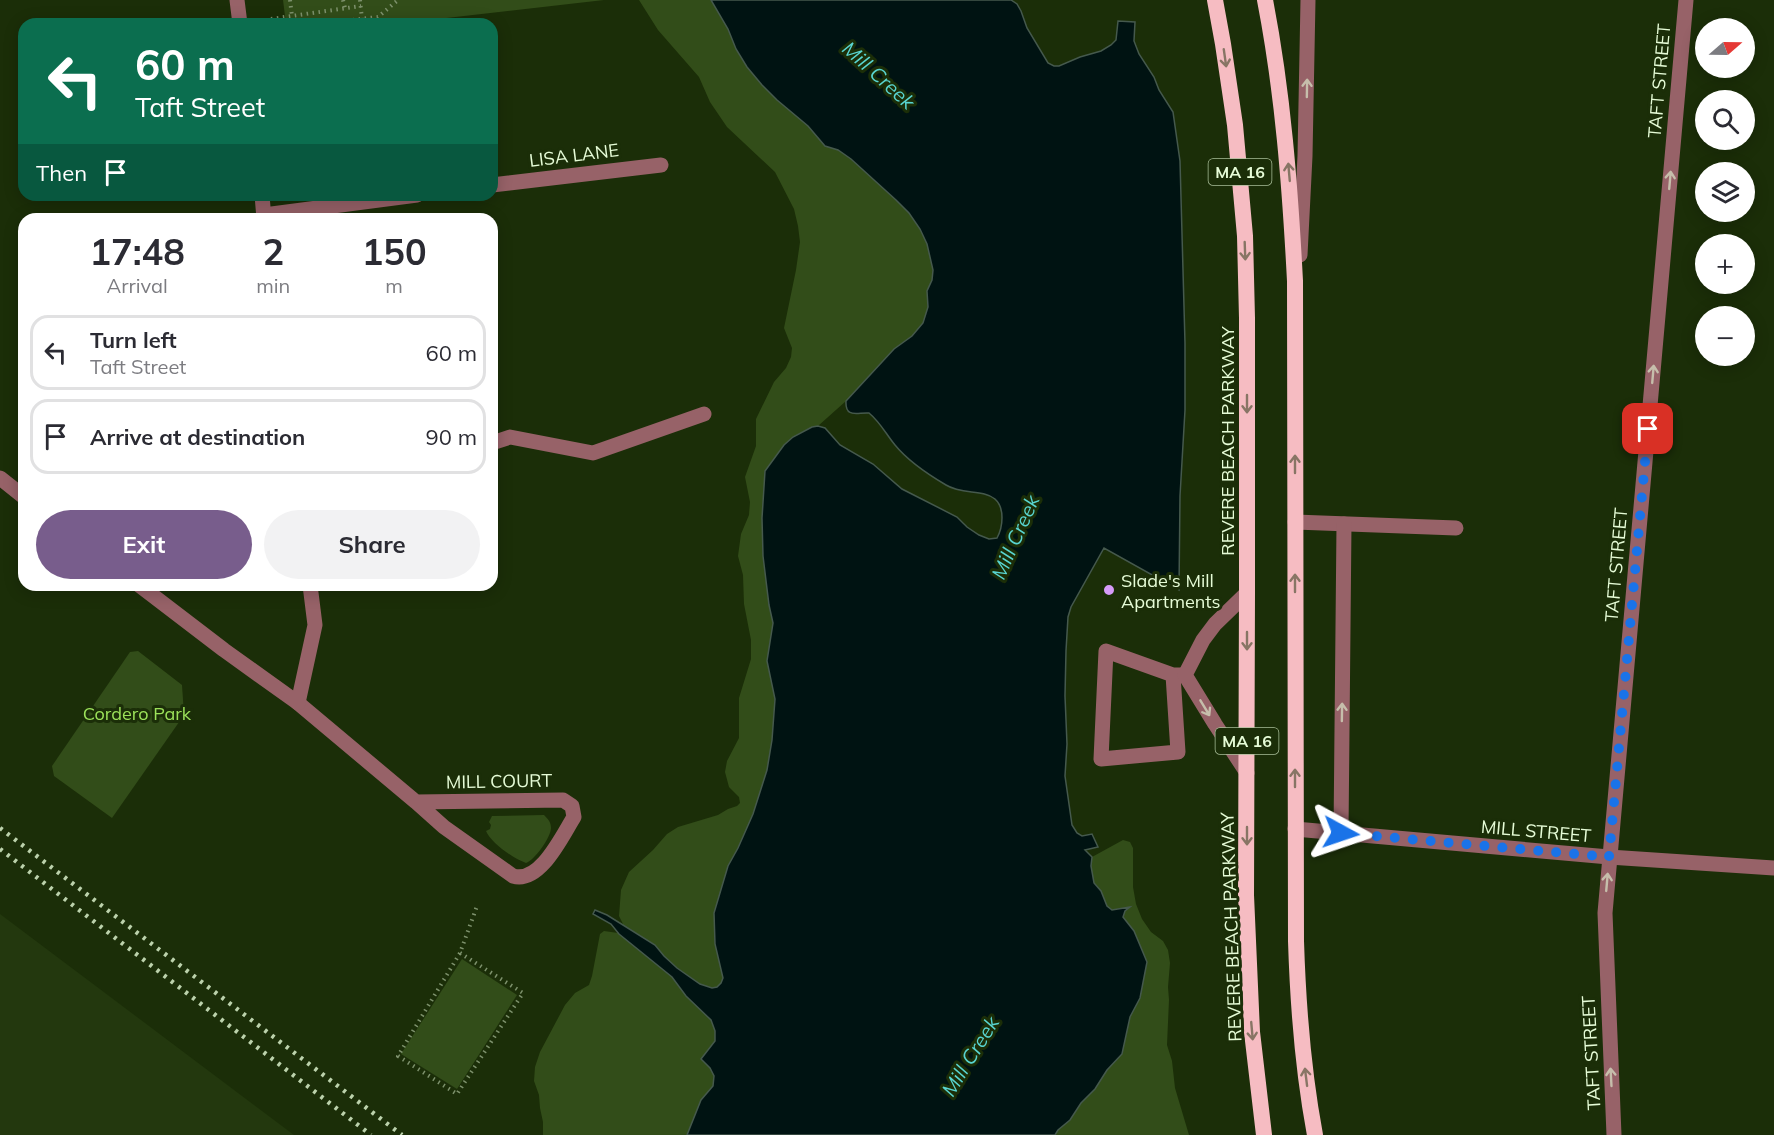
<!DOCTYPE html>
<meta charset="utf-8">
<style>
:root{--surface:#fff;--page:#f2f2f3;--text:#2b2b33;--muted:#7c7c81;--line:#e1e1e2;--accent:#785d8c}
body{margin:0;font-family:Mulish,sans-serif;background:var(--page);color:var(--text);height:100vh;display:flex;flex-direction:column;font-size:22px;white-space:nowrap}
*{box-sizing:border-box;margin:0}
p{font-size:20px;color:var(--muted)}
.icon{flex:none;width:33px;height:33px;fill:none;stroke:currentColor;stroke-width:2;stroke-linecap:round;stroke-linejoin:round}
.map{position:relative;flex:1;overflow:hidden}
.side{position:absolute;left:18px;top:213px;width:480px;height:378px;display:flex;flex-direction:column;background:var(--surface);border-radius:18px;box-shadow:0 3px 15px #0003}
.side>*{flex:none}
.hud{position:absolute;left:18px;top:18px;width:480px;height:183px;border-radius:18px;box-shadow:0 3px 15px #0003;background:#0b6e4f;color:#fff;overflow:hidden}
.needle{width:39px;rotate:70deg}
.buttons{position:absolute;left:1695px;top:18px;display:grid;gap:12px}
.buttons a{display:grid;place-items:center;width:60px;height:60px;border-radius:50%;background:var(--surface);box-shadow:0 3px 15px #0003;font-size:30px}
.pin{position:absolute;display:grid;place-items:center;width:51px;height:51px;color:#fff;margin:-26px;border-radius:12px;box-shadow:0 3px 9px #0006}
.me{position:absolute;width:66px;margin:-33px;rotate:95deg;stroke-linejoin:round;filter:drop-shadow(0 0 4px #0008)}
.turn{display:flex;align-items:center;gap:21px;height:126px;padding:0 18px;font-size:27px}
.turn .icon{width:78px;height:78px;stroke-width:2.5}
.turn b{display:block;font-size:42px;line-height:51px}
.then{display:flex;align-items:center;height:57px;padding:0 18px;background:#0003;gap:12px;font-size:22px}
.eta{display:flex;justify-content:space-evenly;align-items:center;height:102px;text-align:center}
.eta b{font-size:36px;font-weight:700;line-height:42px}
.action{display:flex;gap:12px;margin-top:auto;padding:12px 18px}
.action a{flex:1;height:69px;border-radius:36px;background:var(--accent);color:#fff;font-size:24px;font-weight:700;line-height:69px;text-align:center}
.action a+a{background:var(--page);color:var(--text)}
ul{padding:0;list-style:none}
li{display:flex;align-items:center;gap:18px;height:75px;margin:0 12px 9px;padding:0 6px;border:3px solid var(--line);border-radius:18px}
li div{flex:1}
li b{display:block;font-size:22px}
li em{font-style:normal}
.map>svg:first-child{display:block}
</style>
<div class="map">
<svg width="1774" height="1135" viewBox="0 0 1774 1135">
<rect width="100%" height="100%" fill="#1b2e08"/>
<polygon fill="#23380e" points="0,914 294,1135 0,1135"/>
<g fill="#324d19">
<polygon points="283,0 604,0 394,24 286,24"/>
<path d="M639 0H752L916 155 1019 491 998 538C1002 527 1005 508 994 499 983 489 962 495 946 485 929 475 908 461 895 445 886 434 880 422 869 413L853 414 849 412 846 401 818 426 812 427 879 1135H543V1122L540 1108 539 1095 534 1081 535 1067 540 1052 565 1005 575 993 589 985 592 976 600 934 604 931 618 933 611 924 593 914 595 910 607 915 623 924 619 916 621 890 629 872 653 850 667 834 678 827 718 815 728 809 737 806 740 803 739 797 729 787 725 772 727 761 739 738V698L751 659V640L744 604 743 575 738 556 741 534 749 515 750 502 745 477 756 446V419L774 382 786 368 791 357 792 348 784 328 796 270 800 242 798 226 794 209 775 172 727 127 710 102 699 77 658 30Z"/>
<polygon points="1071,607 1068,617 1066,651 1065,696 1067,744 1065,776 1072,825 1077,833 1082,836 1092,834 1098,847 1085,850 1092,857 1123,840 1130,842 1133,848 1133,887 1136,904 1142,919 1151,932 1163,941 1168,950 1170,963 1168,987 1169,1000 1167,1045 1172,1061 1175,1088 1189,1135 964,1135 1020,736"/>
<polygon points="138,651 182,685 184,715 112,818 54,776 52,766 130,652"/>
<path d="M544 815C548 819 551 822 551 828 551 837 535 860 526 863 514 859 491 843 486 831L490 829 491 825 489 822 492 816Z"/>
<polygon points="462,959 517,995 457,1089 401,1054"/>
</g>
<path fill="#001312" stroke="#45594d" stroke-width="1.5" d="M711 0H1011L1017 4 1021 11 1027 28 1048 63 1054 66H1059L1080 57 1101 51 1111 45 1116 40 1118 21 1135 22 1134 41 1139 54 1154 77 1159 90 1173 112 1180 161 1185 343V410L1180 496 1179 590 1104 548 1071 607 1068 617 1066 651 1065 696 1067 744 1065 776 1072 825 1077 833 1082 836 1092 834 1098 847 1085 850 1092 857 1091 866 1094 883 1101 891 1107 906 1112 910 1130 907 1125 911 1123 917 1134 931 1147 962 1140 998 1130 1017 1122 1054 1107 1070 1095 1089 1081 1103 1070 1120 1058 1130 1055 1135H687L701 1100 713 1086 714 1076 710 1068 701 1059 715 1041V1031L711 1020 686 996 672 977 619 934 611 924 593 914 595 910 607 915 655 945 664 956 677 968 700 984 712 988 717 987 721 983 723 978 715 944 714 913 728 866 738 848 753 814 767 770 772 740 775 699 767 661 773 623 769 605 763 556 762 518 765 471 784 445 793 437 812 427 818 426 825 428 840 445 873 464 902 489 957 517 967 527 979 535 989 539 997 538C1003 527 1005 508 995 499 983 489 962 495 946 485 929 475 908 461 895 445 886 434 880 422 869 413 858 412 845 419 846 401L894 349 912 336 923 323 928 307 927 291 932 280 933 270 927 244 920 229 909 213 896 200 851 159 838 150 825 146 808 126 777 100 762 85 747 67 736 49 728 29Z"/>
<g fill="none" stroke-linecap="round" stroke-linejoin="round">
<g stroke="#7d916c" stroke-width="4" stroke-dasharray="1.5 4.5" stroke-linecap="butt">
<polyline points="290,0 292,16"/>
<polyline points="343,0 345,8"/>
<polyline points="360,0 362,19"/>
<polyline points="271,19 361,6"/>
<polyline points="317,24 378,17 398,0"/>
<polyline points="460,953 523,993 457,1094 398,1056 460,953 477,906"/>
</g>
<g stroke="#976268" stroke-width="15">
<polyline points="1295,522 1456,528"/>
<polyline points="1173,675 1178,752 1101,759 1106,651 1173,675 1185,675"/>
<polyline points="1247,773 1215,724 1185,675 1203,640 1215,624 1247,593"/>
<polyline points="1341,833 1344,524"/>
</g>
<g stroke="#976268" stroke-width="15">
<polyline points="492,185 661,165"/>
<polyline points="264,215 417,195"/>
<polyline points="1300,255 1305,156 1308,0"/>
<polyline points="492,443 510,437 593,453 704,414"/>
<path d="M298 703 416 802 444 827 513 876C540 884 562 836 574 817L572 806 563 800 416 802"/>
<polyline points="1295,829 1609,857 1774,868"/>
<polyline points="1614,1135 1605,913 1686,0"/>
</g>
<g stroke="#976268" stroke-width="15">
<polyline points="237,0 240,24"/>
<polyline points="262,195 264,219"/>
<polyline points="0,478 24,497"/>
<polyline points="139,585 224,650 298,703 315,625 310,585"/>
</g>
<g stroke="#f6bcc2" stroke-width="16">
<polyline points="1215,0 1223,44 1235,125 1245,236 1247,318 1247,593 1246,895 1252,1032 1264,1135"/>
<path d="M1265 0C1283 93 1290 186 1295 281L1296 941C1298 1006 1303 1071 1315 1135"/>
</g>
<g stroke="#bcd2ac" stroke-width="4.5" stroke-dasharray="3 6" stroke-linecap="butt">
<polyline points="0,828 402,1135"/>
<polyline points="0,849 371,1135"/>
</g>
</g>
<defs><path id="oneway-shaft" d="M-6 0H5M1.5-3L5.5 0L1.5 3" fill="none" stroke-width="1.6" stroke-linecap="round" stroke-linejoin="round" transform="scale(1.5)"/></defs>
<g stroke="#887565">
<use href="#oneway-shaft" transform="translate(1225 58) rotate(82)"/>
<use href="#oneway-shaft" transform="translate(1289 172) rotate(-95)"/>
<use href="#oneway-shaft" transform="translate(1245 251) rotate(88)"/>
<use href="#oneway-shaft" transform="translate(1247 404) rotate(90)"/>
<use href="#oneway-shaft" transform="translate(1295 464) rotate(-90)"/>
<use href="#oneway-shaft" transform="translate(1295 583) rotate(-90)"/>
<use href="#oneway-shaft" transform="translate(1247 641) rotate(90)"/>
<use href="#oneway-shaft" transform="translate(1295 778) rotate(-90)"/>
<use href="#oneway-shaft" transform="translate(1247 836) rotate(90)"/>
<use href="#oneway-shaft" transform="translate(1252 1031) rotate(85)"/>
<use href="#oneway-shaft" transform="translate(1306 1077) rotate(-97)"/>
</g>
<g stroke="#c6beab">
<use href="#oneway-shaft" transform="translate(1307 88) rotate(-89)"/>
<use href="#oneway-shaft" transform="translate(1670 180) rotate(-85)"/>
<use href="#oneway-shaft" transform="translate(1653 374) rotate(-85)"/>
<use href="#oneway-shaft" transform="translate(1205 708) rotate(59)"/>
<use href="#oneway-shaft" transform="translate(1342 712) rotate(-89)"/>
<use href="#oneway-shaft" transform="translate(1607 882) rotate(-85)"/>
<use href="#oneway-shaft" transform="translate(1611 1077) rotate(-93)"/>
</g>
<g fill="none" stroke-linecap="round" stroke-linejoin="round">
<polyline stroke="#1a73e8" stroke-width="10" stroke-dasharray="0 18" points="1341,833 1609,857 1648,429"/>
</g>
<circle fill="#d69bf9" stroke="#1b2e08" stroke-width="2" cx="1109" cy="590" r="6"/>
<g text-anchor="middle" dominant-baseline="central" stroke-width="6" stroke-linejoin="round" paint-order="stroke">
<g fill="#1b2e08" stroke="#a9be99" stroke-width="1.5">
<rect x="1208.5" y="159" width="63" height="26" rx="4.5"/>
<rect x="1215.5" y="728" width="63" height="26" rx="4.5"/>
</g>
<g font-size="16" font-weight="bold" fill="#e6fcd7">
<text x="1240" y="172">MA 16</text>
<text x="1247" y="741">MA 16</text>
</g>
<g font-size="18" fill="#e6fcd7" stroke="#1b2e08">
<text transform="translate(1659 81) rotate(-85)">TAFT STREET</text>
<text transform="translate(574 155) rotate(-7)">LISA LANE</text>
<text transform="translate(1227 441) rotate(-90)">REVERE BEACH PARKWAY</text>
<text transform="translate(1616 565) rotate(-85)">TAFT STREET</text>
<text transform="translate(499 781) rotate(-1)">MILL COURT</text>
<text transform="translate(1536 831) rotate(5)">MILL STREET</text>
<text transform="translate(1231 927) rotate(-92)">REVERE BEACH PARKWAY</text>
<text transform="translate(1591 1053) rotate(-93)">TAFT STREET</text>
</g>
<g font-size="18" fill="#e6fcd7" stroke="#1b2e08" text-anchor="start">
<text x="1121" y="580">Slade's Mill<tspan x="1121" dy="21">Apartments</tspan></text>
</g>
<g font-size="18" fill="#9ce25a" stroke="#1b2e08">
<text x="137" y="713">Cordero Park</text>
</g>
<g font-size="20" font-style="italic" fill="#59d5d1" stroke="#1b2e08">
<text transform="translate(879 75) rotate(42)">Mill Creek</text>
<text transform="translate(1015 537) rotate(-66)">Mill Creek</text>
<text transform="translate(970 1056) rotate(-58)">Mill Creek</text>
</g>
</g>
</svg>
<div class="buttons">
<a><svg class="needle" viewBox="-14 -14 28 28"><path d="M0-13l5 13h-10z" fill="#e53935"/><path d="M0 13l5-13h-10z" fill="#7c7c81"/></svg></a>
<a><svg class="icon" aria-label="search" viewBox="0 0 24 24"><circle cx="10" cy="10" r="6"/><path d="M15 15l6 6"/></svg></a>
<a><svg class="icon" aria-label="layers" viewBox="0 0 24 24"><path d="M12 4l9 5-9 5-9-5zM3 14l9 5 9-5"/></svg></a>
<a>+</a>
<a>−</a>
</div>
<div class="pin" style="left:1648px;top:429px;background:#d93025"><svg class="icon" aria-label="arrive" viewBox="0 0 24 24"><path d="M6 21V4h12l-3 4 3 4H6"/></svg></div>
<svg class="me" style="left:1341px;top:833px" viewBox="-20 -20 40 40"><path d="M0-17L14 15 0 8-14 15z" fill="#1a73e8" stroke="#fff" stroke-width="4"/></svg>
<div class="hud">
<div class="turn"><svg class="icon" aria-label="left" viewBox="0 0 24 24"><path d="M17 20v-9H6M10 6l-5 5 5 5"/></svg><div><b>60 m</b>Taft Street</div></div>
<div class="then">Then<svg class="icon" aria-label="arrive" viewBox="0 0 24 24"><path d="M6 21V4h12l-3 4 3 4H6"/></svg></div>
</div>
<section class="side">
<div class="eta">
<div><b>17:48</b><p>Arrival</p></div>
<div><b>2</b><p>min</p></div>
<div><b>150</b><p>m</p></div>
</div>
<ul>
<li><svg class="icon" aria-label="left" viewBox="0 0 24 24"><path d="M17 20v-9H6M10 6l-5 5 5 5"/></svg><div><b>Turn left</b><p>Taft Street</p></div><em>60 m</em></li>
<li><svg class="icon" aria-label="arrive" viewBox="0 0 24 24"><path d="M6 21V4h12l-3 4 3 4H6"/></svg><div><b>Arrive at destination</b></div><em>90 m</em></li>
</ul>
<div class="action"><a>Exit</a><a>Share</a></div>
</section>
</div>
